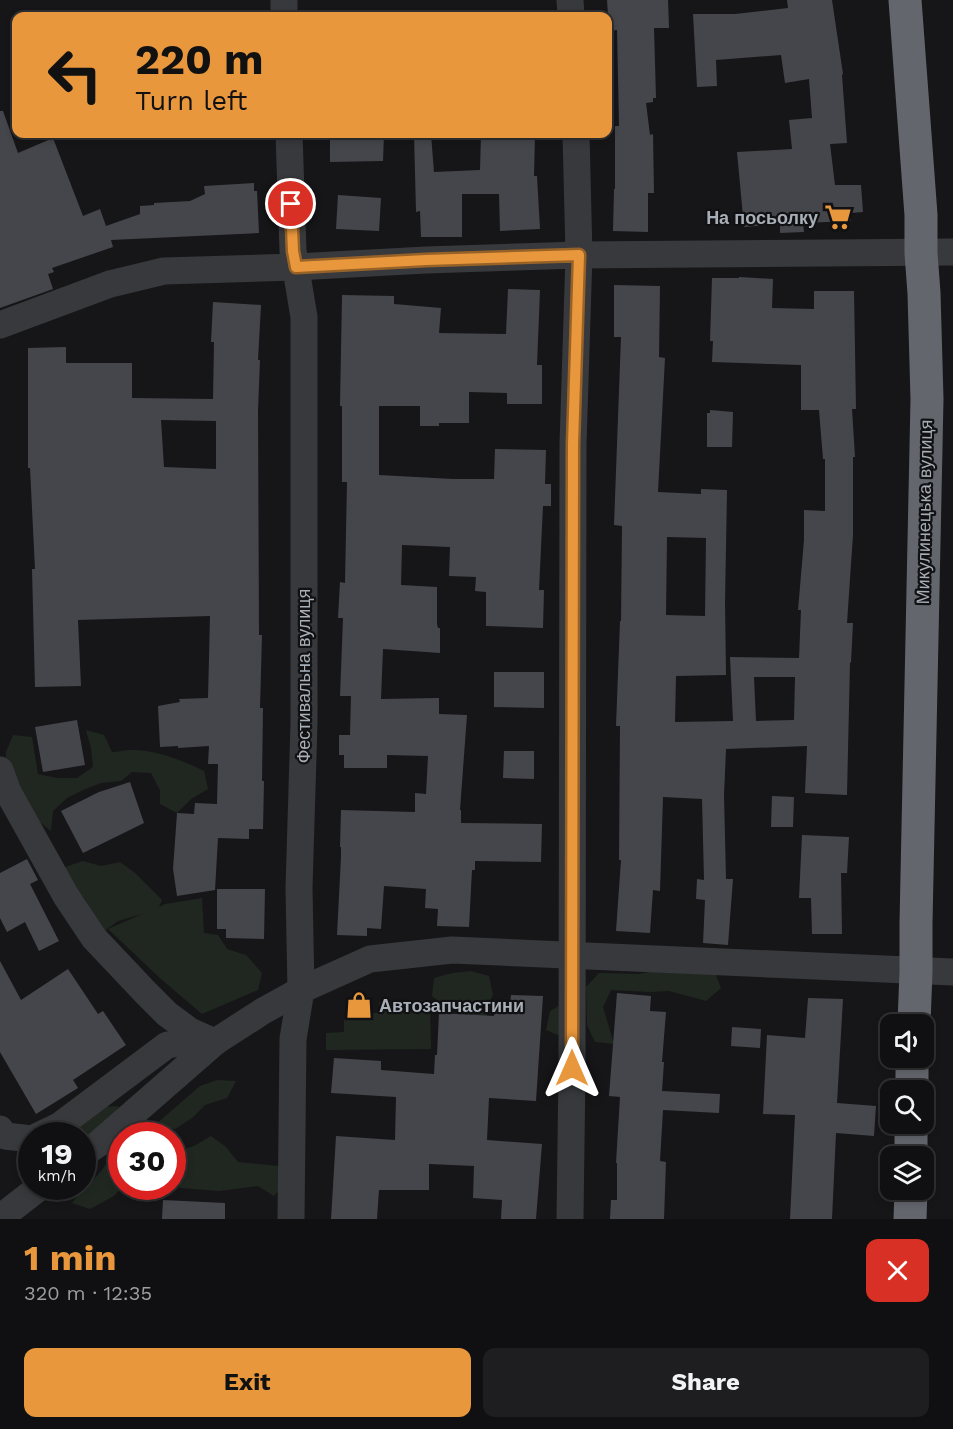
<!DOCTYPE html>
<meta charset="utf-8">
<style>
:root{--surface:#101012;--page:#1e1e20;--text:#f1f3f6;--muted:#9c9d9f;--line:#303032;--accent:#e9973c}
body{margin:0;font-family:"Work Sans",sans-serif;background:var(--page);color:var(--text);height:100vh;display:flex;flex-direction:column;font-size:22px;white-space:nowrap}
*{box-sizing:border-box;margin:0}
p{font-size:20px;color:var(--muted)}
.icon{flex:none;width:33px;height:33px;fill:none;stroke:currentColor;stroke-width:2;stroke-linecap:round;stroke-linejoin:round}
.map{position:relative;height:1219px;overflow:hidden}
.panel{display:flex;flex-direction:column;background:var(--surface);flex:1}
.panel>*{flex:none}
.top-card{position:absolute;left:12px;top:12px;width:600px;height:126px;border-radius:12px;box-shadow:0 3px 9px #0003,0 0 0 2px var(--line);background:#e9973c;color:#111;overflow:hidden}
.fabs{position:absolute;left:880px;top:1014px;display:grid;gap:12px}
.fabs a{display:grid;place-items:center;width:54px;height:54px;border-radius:12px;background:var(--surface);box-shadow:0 3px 9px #0003,0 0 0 2px var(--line);font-size:30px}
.speed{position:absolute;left:18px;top:1122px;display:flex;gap:12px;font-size:30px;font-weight:700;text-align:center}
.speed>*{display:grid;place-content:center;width:78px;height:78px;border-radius:50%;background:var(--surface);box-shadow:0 3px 9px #0003,0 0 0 2px var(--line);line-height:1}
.speed small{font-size:15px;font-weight:400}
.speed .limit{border:9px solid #d22;background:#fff;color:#111}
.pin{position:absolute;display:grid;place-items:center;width:51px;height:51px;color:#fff;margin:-26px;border:3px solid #fff;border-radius:50%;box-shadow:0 2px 6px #0007}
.me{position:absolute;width:66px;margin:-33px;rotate:0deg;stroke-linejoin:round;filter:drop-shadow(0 0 4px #0008)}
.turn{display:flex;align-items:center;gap:21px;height:126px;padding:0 24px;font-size:27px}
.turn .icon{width:78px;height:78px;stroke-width:2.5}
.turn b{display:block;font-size:42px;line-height:51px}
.round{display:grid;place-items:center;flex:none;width:63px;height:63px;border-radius:12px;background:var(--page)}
.summary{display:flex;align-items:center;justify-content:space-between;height:102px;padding:0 24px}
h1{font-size:36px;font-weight:700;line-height:45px;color:var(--accent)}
.action{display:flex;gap:12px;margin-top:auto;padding:12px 24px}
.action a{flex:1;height:69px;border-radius:12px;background:var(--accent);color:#111;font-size:24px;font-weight:700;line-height:69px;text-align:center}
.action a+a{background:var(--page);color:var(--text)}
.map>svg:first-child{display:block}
</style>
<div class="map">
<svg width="953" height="1219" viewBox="0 0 953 1219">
<rect width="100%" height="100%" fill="#161618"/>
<g fill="#202720">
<path d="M86 730 104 735 112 752C118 752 125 750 131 750 156 750 182 760 204 771L208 789 191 799 177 813 160 804V790L151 773 132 772 121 781 101 783 83 790 67 798 53 811 51 831 36 819 5 771 6 752 13 735 32 737 38 774 57 778H77L93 767 91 748Z"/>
<polygon points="83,861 101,866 120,862 135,873 162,900 159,907 165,904 202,898 204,933 218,935 227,949 246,955 262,973 258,990 202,1014 162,980 108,929 142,914 118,921 103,932 84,898 69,885 65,867"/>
<polygon points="658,970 715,973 721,988 706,1001 669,991 650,992 611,990 603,1007 614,1044 595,1042 587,1025 586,987 599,973 639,974"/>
<polygon points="471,971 489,976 493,995 487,1006 487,1024 472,1025 466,1007 447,1008 432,996 434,978 452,973"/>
<polygon points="430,1000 431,1049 326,1050 326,1033 344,1032 344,1019 380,1012 379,1002"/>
<polygon points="566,1002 567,1039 546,1030 550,1011"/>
<polygon points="217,1080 236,1081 227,1098 205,1105 192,1118 175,1129 155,1125 200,1086"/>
<polygon points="119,1106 103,1133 83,1149 82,1136 60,1136 100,1107"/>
<polygon points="211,1136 226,1147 238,1162 278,1166 286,1182 274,1196 258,1186 219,1191 181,1188 173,1184 172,1153 194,1146"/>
<polygon points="121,1155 122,1187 114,1196 90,1209 72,1203 84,1187 98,1175 110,1159"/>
</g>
<g fill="#45464b" fill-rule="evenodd">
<polygon points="607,0 668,0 669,28 654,28 656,98 653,98 653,102 646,103 650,135 653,134 654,193 648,193 648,232 613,231 614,189 615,189 615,126 619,126 617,30 609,31"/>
<polygon points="787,0 832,0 843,74 842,75 847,143 830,144 835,185 861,185 863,212 851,213 851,221 803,223 804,232 780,233 780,224 744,227 737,152 792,149 789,120 812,118 809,79 785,83 781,55 716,60 717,86 697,87 693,14 735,14 788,8"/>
<polygon points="0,111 3,111 18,153 53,138 83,216 100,209 106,226 140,214 140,206 154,205 154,203 190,201 205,194 204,186 254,183 254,191 257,191 259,233 111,240 113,247 52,268 54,272 48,274 53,289 0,308"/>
<polygon points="330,134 384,134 383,161 330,162"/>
<polygon points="414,134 431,134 434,172 480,170 481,134 535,134 534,176 537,176 540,229 500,231 499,194 462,194 462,237 421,237 420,211 416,212"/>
<polygon points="338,195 381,198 379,231 336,229"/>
<path d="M739 277 773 279 772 308 814 309V291H854L856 409H852L855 457H853V535L847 623H853L851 663 850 662 847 795 805 793 807 746 726 749 724 795 726 879H733L728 945 703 943 705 900 696 899 697 879 704 880 702 799 663 797 660 891 653 890 650 933 616 931 621 860H619L620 726H616L620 621H621L622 526 614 525 621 337H614V285L660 286 659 357 665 358 658 492 701 494V489L727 490 725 603 726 675 676 676 675 722 733 721 730 657 799 658 801 610H798L804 540V510L825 511V459H823L819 410H801V365L712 362 713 341H710L712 278H739ZM667 537 706 538 705 616 666 615ZM754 677H795L794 720 756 721Z"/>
<polygon points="508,289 540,290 537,365 542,365 542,404 507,404 507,393 469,392 469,423 439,423 439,426 420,426 420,406 379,406 379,475 453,479 494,479 495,449 546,450 545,484 551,484 551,506 543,506 539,590 544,590 543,628 486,626 486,592 475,591 476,577 449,576 450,547 402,545 401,585 437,587 437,624 438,628 440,628 440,653 383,649 381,699 439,698 439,714 467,715 460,810 461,810 461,823 542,824 541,862 475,861 475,870 472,870 469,927 437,926 438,909 425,908 426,889 384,886 381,929 367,928 367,936 337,935 341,857 341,847 340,847 341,810 415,812 415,793 426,794 428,756 387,755 387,768 344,768 344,755 339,755 339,735 350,735 351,696 340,696 343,618 338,618 340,582 345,583 347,482 342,482 342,406 340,406 342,295 394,296 394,304 441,308 439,333 506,334"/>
<path d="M213 302 261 305 258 360H260L258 411 259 635H262L260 708H263L262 781H264L263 829H249V839L218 838 215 890 177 896 173 869 177 813 194 814 195 803 217 804 218 764H208L209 746 178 748V746L160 747 158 706 180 702 179 699 208 698 210 616 78 620 81 686 35 687 32 569H35L30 468H28V348L66 347V363H132V398L213 399 214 342H211ZM161 420 216 421V469L164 467Z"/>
<polygon points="710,410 733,412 732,447 707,447 707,413 710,413"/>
<polygon points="494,672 544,672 544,708 494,707"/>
<polygon points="77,720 85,765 43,772 35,727"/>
<polygon points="504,751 534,751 534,779 503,778"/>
<polygon points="130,782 144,823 83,853 61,811 99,792"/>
<polygon points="772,796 794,797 793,827 771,827"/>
<polygon points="802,835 849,837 847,873 841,873 842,934 812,934 811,898 799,898"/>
<polygon points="27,859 38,880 30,884 59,941 39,951 25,922 7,932 0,918 0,873"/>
<polygon points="217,889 265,889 264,939 226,938 226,929 217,929"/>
<polygon points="0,961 21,1000 68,969 98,1014 103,1011 126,1045 73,1080 78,1088 36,1114 0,1052"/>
<polygon points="617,993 651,996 650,1011 666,1012 662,1062 664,1062 662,1091 720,1094 719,1113 663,1110 660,1161 666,1162 664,1219 610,1219 611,1200 617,1200 617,1163 616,1163 620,1097 609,1096"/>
<polygon points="511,995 543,996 536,1101 489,1098 487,1140 542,1144 536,1219 501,1219 502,1200 473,1198 474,1166 429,1164 429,1190 379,1190 377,1219 331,1219 336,1136 395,1140 396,1097 331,1093 334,1058 381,1061 381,1070 434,1074 435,1055 437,1055 439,1013 494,1016 495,1003 510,1004"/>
<polygon points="808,998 843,999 837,1103 876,1106 874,1136 836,1133 832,1219 790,1219 795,1115 763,1114 767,1035 805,1038"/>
<polygon points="732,1027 761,1029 760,1048 731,1046"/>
<polygon points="163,1200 225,1203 225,1219 162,1219"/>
</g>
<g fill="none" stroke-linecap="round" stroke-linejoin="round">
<g stroke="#37393c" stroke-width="27">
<polyline points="284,0 284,16"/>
<polyline points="570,0 571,16"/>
<polyline points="289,134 293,251 304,317 304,723 299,888 301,990 293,1039 291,1219"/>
<polyline points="0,325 110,284 164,271 296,267 426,260 579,255 953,252"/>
<polyline points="0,770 8,792 66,896 94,938 146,993 167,1014 190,1031 215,1042"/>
<polyline points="0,1129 5,1136 32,1139"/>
<polyline points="38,1136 59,1126 167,1045 187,1042 210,1042"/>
<polyline points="82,1155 98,1144 215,1042 263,1011 301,990 370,959 452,950 953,972"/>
<polyline points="0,1218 41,1186"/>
<polyline points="570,1219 572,1068 573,444 579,255 576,134"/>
</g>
<g stroke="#63676d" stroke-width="33">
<polyline points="905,0 921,215 921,253 924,293 927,399 916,923 916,971 914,1024"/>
<polyline points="912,1090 912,1058"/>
<polyline points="911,1156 911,1124"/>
<polyline points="910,1219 911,1190"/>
</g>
</g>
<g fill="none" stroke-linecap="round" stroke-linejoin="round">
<defs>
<polyline id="route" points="291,204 293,251 296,267 426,260 579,255 573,444 572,1068"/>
</defs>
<use href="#route" stroke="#976227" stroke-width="15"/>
<use href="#route" stroke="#e9973c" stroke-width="10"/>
</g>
<defs>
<symbol id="supermarket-bare" viewBox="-9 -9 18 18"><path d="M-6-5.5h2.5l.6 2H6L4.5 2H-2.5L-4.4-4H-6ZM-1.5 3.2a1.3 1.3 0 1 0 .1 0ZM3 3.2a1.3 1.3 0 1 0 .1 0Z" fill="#e9973c" stroke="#111113" stroke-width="2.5" paint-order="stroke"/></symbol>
<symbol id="shop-bare" viewBox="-9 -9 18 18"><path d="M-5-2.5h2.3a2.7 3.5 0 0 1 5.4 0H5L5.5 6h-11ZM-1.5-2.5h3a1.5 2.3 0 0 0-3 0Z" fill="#e9973c" stroke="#111113" stroke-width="2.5" paint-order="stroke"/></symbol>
</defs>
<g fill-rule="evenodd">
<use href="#supermarket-bare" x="819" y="198" width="38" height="38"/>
<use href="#shop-bare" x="340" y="986" width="38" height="38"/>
</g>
<g text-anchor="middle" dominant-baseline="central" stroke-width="4.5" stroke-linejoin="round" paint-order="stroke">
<g font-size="18" font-weight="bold" fill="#a8afb7" stroke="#111113" text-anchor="end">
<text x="818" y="217">На посьолку</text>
<text x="379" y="1005" text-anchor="start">Автозапчастини</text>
</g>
<g font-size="18" fill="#a8afb7" stroke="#111113">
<text transform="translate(924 512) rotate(-89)">Микулинецька вулиця</text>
<text transform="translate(303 676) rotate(-90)">Фестивальна вулиця</text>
</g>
</g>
</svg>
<div class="fabs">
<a><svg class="icon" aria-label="sound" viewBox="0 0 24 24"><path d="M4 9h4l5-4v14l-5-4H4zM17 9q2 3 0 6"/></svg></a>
<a><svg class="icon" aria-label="search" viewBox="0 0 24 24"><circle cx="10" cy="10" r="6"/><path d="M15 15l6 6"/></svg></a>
<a><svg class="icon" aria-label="layers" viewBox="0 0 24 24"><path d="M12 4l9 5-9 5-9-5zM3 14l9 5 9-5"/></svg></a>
</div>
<div class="speed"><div>19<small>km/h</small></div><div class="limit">30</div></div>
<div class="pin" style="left:291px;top:204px;background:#d93025"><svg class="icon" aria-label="arrive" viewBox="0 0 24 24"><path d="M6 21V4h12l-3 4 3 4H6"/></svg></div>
<svg class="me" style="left:572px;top:1068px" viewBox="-20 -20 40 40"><path d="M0-17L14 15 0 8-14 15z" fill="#e9973c" stroke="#fff" stroke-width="4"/></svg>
<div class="top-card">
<div class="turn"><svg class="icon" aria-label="left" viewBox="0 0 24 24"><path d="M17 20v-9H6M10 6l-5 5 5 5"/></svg><div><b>220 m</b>Turn left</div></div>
</div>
</div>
<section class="panel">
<div class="summary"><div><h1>1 min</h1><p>320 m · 12:35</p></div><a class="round" style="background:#d93025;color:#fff"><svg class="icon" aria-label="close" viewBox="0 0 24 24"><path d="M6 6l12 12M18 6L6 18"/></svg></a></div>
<div class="action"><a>Exit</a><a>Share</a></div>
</section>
